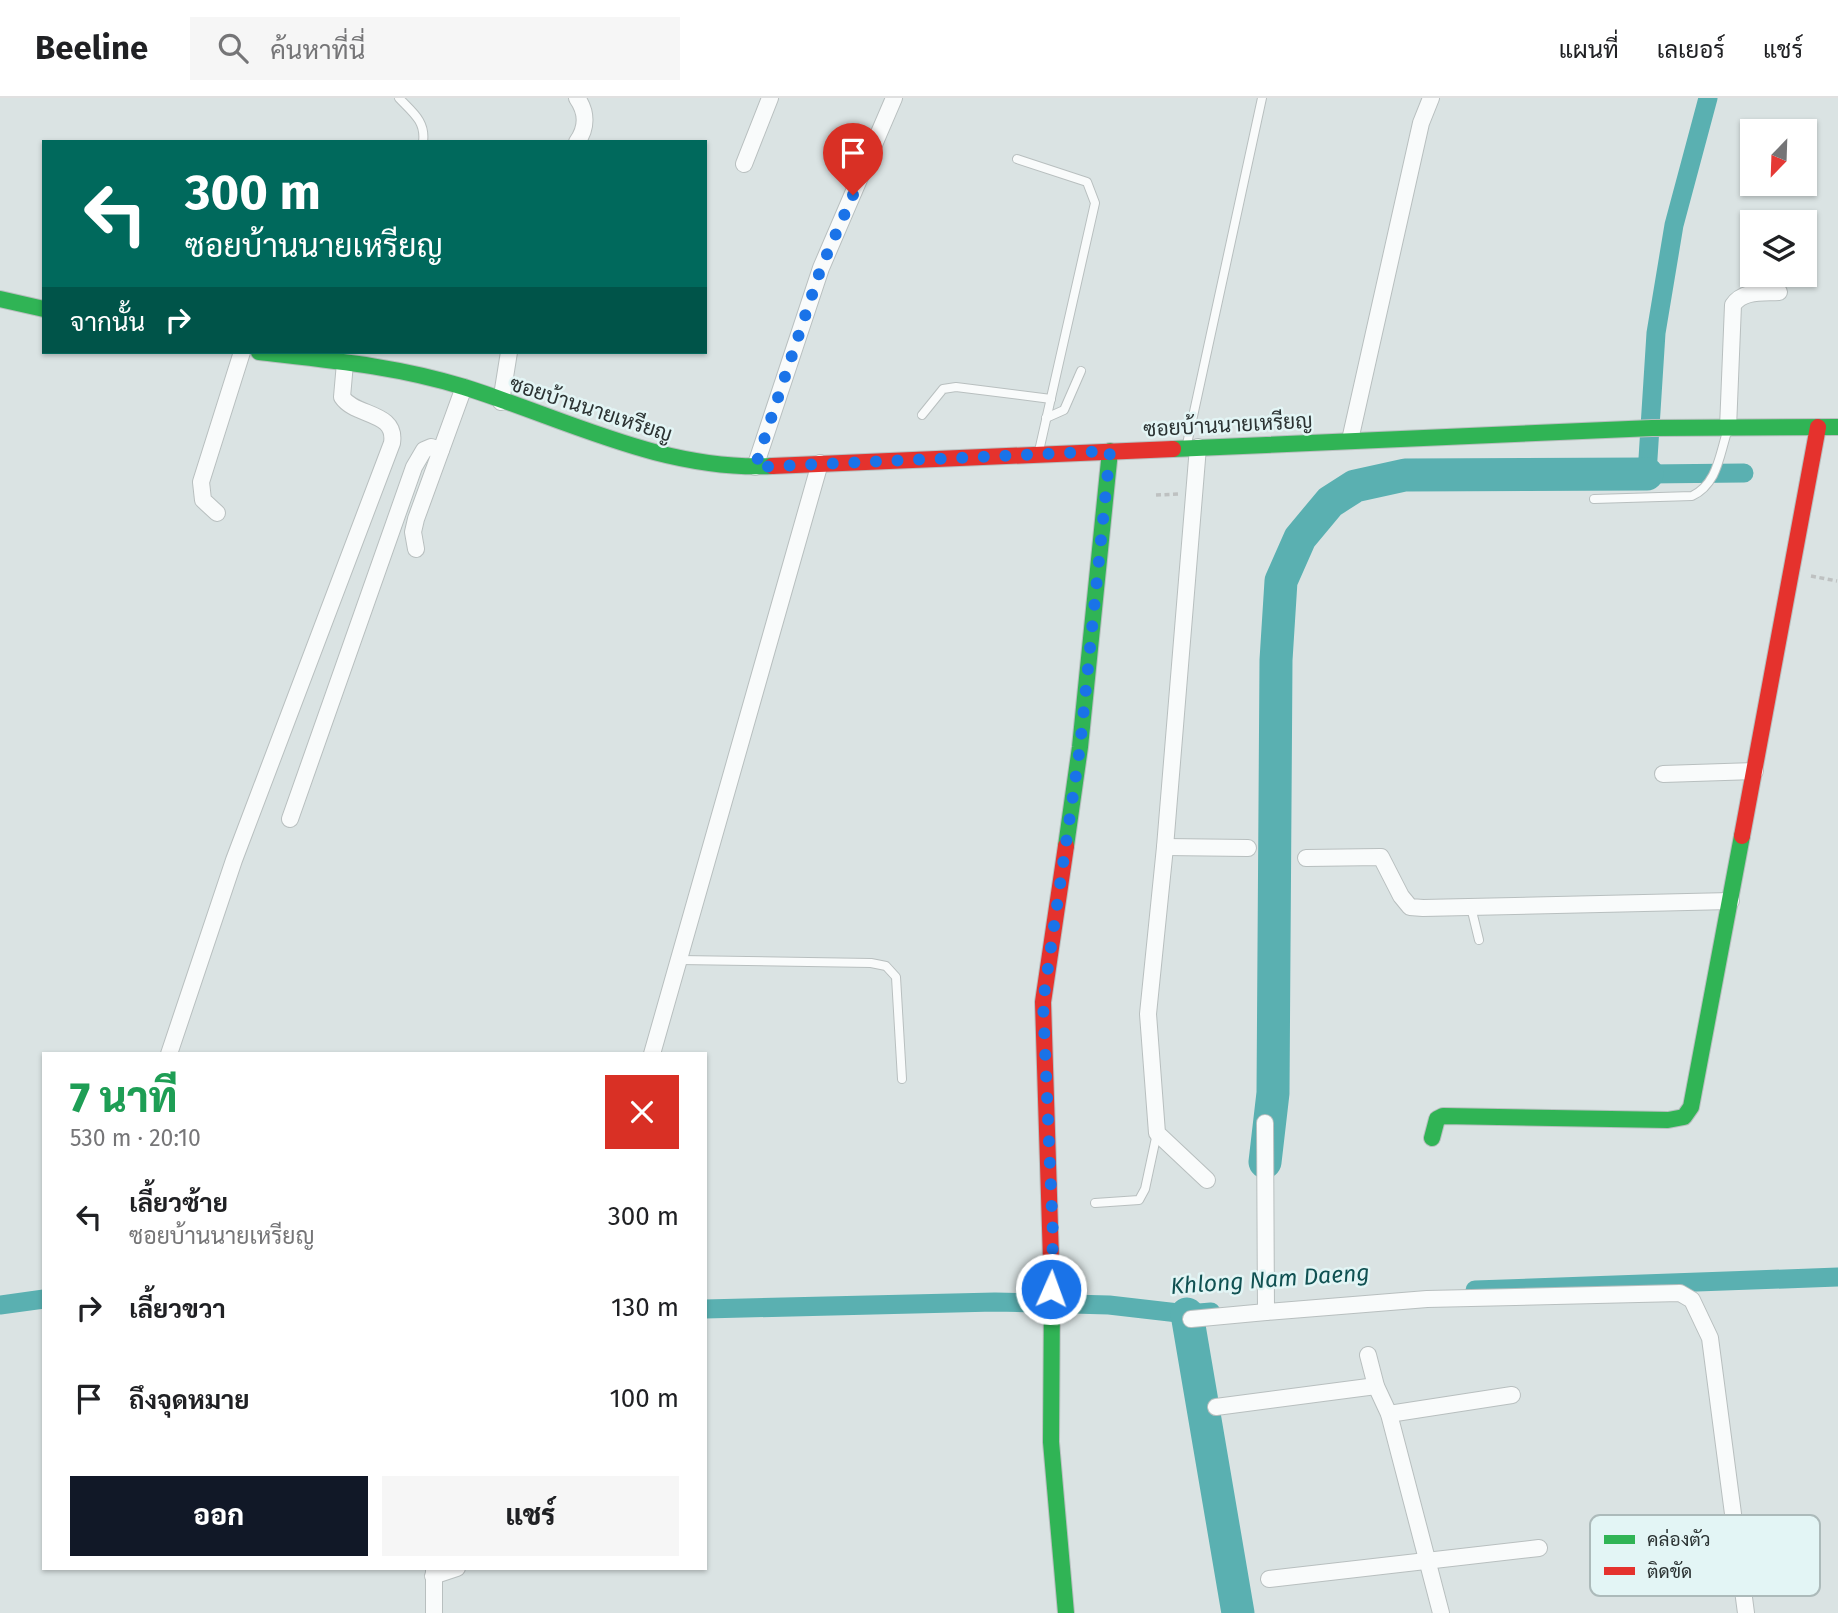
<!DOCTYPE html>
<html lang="th">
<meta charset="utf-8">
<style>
:root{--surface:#fff;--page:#f6f6f6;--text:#202124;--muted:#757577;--line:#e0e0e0;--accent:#111827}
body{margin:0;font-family:"Fira Sans",Sarabun,sans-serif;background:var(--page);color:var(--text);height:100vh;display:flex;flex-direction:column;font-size:26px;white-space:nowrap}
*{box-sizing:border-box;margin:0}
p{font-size:23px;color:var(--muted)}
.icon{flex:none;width:38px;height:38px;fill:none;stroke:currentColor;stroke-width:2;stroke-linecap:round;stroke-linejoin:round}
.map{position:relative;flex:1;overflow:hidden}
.drawer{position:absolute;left:42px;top:954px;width:665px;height:518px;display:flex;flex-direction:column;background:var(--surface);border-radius:0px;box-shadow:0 2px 5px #0004}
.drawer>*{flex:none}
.hud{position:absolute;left:42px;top:42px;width:665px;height:214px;border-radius:0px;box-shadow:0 2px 5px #0004;background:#00695c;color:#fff;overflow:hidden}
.needle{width:46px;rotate:203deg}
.fabs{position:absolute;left:1740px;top:21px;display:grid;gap:14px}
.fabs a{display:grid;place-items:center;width:77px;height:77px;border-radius:0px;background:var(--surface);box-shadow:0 2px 5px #0004;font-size:35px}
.pin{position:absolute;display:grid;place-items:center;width:60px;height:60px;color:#fff;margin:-72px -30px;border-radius:50% 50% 50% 0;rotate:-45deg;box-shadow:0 0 7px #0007}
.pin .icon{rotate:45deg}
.me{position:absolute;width:77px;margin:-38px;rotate:2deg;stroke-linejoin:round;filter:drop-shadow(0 0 5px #0008)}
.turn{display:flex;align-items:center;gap:24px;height:147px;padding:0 28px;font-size:32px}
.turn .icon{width:91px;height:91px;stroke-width:2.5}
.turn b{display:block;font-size:49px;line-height:60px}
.then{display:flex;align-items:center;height:66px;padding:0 28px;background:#0003;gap:14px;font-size:26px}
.round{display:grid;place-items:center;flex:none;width:74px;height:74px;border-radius:0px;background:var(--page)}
.overview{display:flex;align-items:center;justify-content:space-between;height:119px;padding:0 28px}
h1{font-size:42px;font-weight:800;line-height:52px;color:#1e9e55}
.button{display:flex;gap:14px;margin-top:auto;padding:14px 28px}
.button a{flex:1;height:80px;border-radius:0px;background:var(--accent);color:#fff;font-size:28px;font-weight:800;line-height:80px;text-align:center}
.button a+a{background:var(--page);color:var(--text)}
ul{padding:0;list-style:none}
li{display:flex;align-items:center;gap:21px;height:91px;padding:0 28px}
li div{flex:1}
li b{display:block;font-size:26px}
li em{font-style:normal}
header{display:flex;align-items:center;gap:42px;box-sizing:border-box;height:98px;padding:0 35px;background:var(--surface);border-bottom:2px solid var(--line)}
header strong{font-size:33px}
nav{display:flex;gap:38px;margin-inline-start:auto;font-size:24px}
.search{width:490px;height:63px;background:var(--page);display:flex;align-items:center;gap:18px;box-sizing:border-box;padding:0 24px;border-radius:0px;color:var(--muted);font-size:26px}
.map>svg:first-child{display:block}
</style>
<header>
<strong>Beeline</strong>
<div class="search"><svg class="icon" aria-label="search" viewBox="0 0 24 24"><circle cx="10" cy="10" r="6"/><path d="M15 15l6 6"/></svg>ค้นหาที่นี่</div>
<nav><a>แผนที่</a><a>เลเยอร์</a><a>แชร์</a></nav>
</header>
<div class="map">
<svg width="1838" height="1515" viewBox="0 0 1838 1515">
<rect width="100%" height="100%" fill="#dae3e3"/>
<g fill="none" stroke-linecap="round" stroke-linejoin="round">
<g stroke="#5ab0b1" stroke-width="19">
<polyline points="1708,0 1674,127 1656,235 1647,376 1744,375"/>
<polyline points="1475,1192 1838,1179"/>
<polyline points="0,1207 44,1201"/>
<polyline points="705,1211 995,1204 1109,1207 1187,1216 1211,1214"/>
</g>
<g stroke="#5ab0b1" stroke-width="33">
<polyline points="1265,1064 1273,995 1276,562 1281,483 1300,440 1330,404 1355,388 1405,377 1647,376"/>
<polyline points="1187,1216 1238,1515"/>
</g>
<defs>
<g id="lane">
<path d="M399 0C412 14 426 23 423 44"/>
<polyline points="1017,61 1087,84 1095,105 1039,353"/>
<polyline points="922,317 943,291 956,289 1051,301"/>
<polyline points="1046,320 1064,312 1081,273"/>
<polyline points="1187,346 1262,0"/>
<path d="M1594 401 1692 398C1717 386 1719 359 1727 334"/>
<polyline points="1471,809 1479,842"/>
<polyline points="680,862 871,865 886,868 896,879 902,981"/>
<polyline points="1095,1105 1139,1102 1145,1091 1157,1035"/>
</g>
<g id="street">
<path d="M577 44C587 30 587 14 577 0"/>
<polyline points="744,66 770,0"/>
<polyline points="501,304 509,254"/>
<path d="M1728 330 1733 207C1743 192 1763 195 1779 194"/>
<polyline points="1350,342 1421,25 1431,0"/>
<polyline points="1198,349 1165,749 1148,916 1157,1035 1207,1082"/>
<polyline points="755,369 821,170 894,0"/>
<polyline points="217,415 203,402 201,384 242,254"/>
<polyline points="416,451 413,434 416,421 464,289"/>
<polyline points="1663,676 1755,673"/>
<polyline points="290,721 414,369 424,352 431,349 441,352"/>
<polyline points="1165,749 1248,750"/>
<polyline points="1306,760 1381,759 1401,798 1410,809 1423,810 1731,803"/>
<path d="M169 956 234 762 392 345C397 313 355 319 342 299L345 265"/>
<polyline points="652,956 820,365"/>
<polyline points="1265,1025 1266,1214 1427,1201 1680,1195 1692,1202 1710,1240 1746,1515"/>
<polyline points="1191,1221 1266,1214"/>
<polyline points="1368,1257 1376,1288 1389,1316 1441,1515"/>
<polyline points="1216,1309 1376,1288"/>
<polyline points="1389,1316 1512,1297"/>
<polyline points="434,1470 434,1515"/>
<polyline points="433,1478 457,1470"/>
<polyline points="1269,1481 1539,1450"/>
</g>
<g id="fast">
<polyline points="0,201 44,211"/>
<path d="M259 254C329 262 397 268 464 289 566 321 662 373 772 368"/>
<polyline points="1173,351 1652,330 1838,329"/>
<polyline points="1066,748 1080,649 1110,353"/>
<polyline points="1432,1040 1437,1021 1443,1018 1668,1022 1684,1019 1691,1009 1742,738"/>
<polyline points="1052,1194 1051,1344 1066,1515"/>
</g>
<g id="jam">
<polyline points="772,368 1173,351"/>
<polyline points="1742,738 1818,329"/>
<polyline points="1052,1194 1043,904 1066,748"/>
</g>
</defs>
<use href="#lane" stroke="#b8bfbf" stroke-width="10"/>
<use href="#street" stroke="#b8bfbf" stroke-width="18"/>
<use href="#fast" stroke="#b8bfbf" stroke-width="18"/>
<use href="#jam" stroke="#b8bfbf" stroke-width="18"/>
<g stroke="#bec1c1" stroke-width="3.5" stroke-dasharray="5 3.5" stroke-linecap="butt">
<polyline points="1156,397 1179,396"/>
<polyline points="1811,478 1837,483"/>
</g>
<use href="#lane" stroke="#f9fbfb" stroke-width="8"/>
<use href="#street" stroke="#f9fbfb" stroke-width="16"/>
<use href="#fast" stroke="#30b455" stroke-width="16"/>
<use href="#jam" stroke="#e5322d" stroke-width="16"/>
</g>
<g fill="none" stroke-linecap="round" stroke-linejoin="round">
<polyline stroke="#1a73e8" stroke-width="12" stroke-dasharray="0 21.6" points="853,97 821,170 755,369 1110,353 1080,649 1043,904 1053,1139 1051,1191"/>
</g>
<g text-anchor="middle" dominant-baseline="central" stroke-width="5" stroke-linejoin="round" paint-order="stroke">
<g font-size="21" fill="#2b3232" stroke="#e3f5f5">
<text transform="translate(591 311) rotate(18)">ซอยบ้านนายเหรียญ</text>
<text transform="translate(1228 327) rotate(-3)">ซอยบ้านนายเหรียญ</text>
</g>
<g font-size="23" font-style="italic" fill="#105152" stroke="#e3f5f5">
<text transform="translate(1270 1181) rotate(-4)">Khlong Nam Daeng</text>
</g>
</g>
<rect x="1590" y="1417" width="230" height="81" rx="10" fill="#e3f5f5" stroke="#acbaba" stroke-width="2"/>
<rect x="1604" y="1437" width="31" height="9" fill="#30b455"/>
<rect x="1604" y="1469" width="31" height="8" fill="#e5322d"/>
<g font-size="19" fill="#2b3232">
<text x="1647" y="1448">คล่องตัว</text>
<text x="1647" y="1480">ติดขัด</text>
</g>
</svg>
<div class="fabs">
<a><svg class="needle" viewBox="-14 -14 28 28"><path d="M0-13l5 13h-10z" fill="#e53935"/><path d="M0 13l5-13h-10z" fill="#757577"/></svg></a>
<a><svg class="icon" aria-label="layers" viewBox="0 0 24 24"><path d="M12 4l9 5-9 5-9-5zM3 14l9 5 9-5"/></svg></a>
</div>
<div class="pin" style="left:853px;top:97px;background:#d93025"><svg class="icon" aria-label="arrive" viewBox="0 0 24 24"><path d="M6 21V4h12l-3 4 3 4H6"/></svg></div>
<svg class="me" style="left:1051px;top:1191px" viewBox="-20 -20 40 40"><circle r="17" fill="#1a73e8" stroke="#fff" stroke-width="3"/><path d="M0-11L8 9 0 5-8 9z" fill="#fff"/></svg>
<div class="hud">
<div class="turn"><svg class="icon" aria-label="left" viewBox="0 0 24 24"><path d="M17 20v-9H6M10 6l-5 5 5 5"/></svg><div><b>300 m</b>ซอยบ้านนายเหรียญ</div></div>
<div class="then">จากนั้น<svg class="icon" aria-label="right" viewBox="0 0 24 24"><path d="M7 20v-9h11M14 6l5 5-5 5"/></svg></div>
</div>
<section class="drawer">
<div class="overview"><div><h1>7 นาที</h1><p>530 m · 20:10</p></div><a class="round" style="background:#d93025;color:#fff"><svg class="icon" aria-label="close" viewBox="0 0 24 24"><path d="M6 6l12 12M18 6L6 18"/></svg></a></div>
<ul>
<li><svg class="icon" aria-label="left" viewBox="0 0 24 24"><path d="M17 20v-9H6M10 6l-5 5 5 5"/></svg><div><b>เลี้ยวซ้าย</b><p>ซอยบ้านนายเหรียญ</p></div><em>300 m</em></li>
<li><svg class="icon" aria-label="right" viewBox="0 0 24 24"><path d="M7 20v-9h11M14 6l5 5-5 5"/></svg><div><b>เลี้ยวขวา</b></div><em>130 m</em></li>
<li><svg class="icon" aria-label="arrive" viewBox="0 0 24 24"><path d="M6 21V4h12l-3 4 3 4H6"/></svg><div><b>ถึงจุดหมาย</b></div><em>100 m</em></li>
</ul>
<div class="button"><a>ออก</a><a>แชร์</a></div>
</section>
</div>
